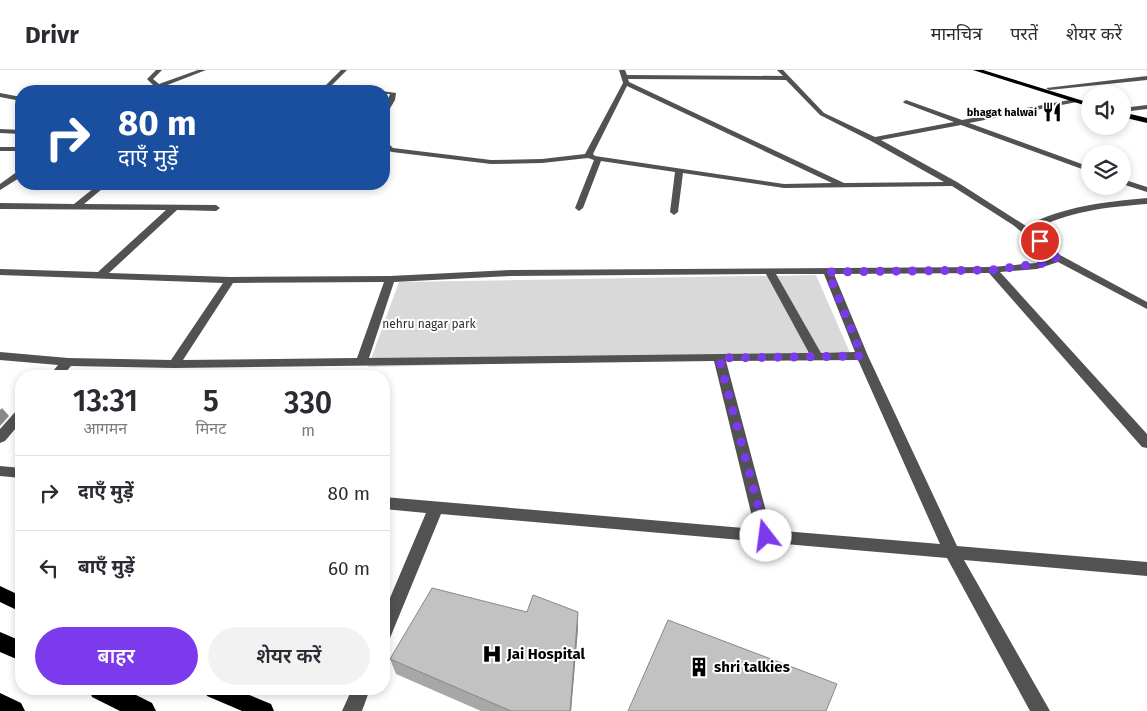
<!DOCTYPE html>
<html lang="hi">
<meta charset="utf-8">
<style>
:root{--surface:#fff;--page:#f2f2f3;--text:#2b2b33;--muted:#7c7c81;--line:#e1e1e2;--accent:#7c3aed}
body{margin:0;font-family:"Fira Sans","Noto Sans Devanagari",sans-serif;background:var(--page);color:var(--text);height:100vh;display:flex;flex-direction:column;font-size:19px;white-space:nowrap}
*{box-sizing:border-box;margin:0}
p{font-size:16px;color:var(--muted)}
.icon{flex:none;width:28px;height:28px;fill:none;stroke:currentColor;stroke-width:2;stroke-linecap:round;stroke-linejoin:round}
.map{position:relative;flex:1;overflow:hidden}
.sheet{position:absolute;left:15px;top:300px;width:375px;height:325px;display:flex;flex-direction:column;background:var(--surface);border-radius:20px;box-shadow:0 2px 8px #0003}
.sheet>*{flex:none}
.top-card{position:absolute;left:15px;top:15px;width:375px;height:105px;border-radius:20px;box-shadow:0 2px 8px #0003;background:#1a4fa0;color:#fff;overflow:hidden}
.tools{position:absolute;left:1081px;top:15px;display:grid;gap:10px}
.tools a{display:grid;place-items:center;width:50px;height:50px;border-radius:50%;background:var(--surface);box-shadow:0 2px 8px #0003;font-size:25px}
.pin{position:absolute;display:grid;place-items:center;width:42px;height:42px;color:#fff;margin:-21px;border:2px solid #fff;border-radius:50%;box-shadow:0 1px 5px #0007}
.me{position:absolute;width:55px;margin:-28px;rotate:345deg;stroke-linejoin:round;filter:drop-shadow(0 0 4px #0008)}
.turn{display:flex;align-items:center;gap:18px;height:105px;padding:0 20px;font-size:22px}
.turn .icon{width:65px;height:65px;stroke-width:2.5}
.turn b{display:block;font-size:35px;line-height:42px}
.eta{display:flex;justify-content:space-evenly;align-items:center;height:85px;text-align:center}
.eta b{font-size:30px;font-weight:600;line-height:35px}
.cta{display:flex;gap:10px;margin-top:auto;padding:10px 20px}
.cta a{flex:1;height:58px;border-radius:30px;background:var(--accent);color:#fff;font-size:20px;font-weight:600;line-height:58px;text-align:center}
.cta a+a{background:var(--page);color:var(--text)}
ul{padding:0;list-style:none}
li{display:flex;align-items:center;gap:15px;height:75px;padding:0 20px;border-top:1px solid var(--line)}
li div{flex:1}
li b{display:block;font-size:19px}
li em{font-style:normal}
header{display:flex;align-items:center;gap:30px;box-sizing:border-box;height:70px;padding:0 25px;background:var(--surface);border-bottom:1px solid var(--line)}
header strong{font-size:24px}
nav{display:flex;gap:28px;margin-inline-start:auto;font-size:18px}
.map>svg:first-child{display:block}
</style>
<header>
<strong>Drivr</strong>
<nav><a>मानचित्र</a><a>परतें</a><a>शेयर करें</a></nav>
</header>
<div class="map">
<svg width="1147" height="641" viewBox="0 0 1147 641">
<rect width="100%" height="100%" fill="#fff"/>
<polygon fill="#d9d9d9" points="816,205 851,285 368,297 399,212"/>
<g fill="none" stroke-linecap="round" stroke-linejoin="round">
<g fill="#525252" fill-rule="evenodd">
<polygon points="156,0 162,0 153,9 159,14 198,0 206,0 152,21 144,21 154,16 147,9"/>
<polygon points="341,0 347,0 326,21 320,21"/>
<path d="M619 0H625L627 5 783 6 777 0H783L824 43 875 67 954 52 904 33 903 32 906 30 962 50 1075 29 1078 31 1077 32 969 53 1090 97V102L961 55 881 70 957 112 1026 156C1064 136 1105 132 1147 128V134C1107 137 1068 141 1032 161L1056 180 1060 185 1147 232V239L1058 192 1037 199 1000 202 1147 364V378L1142 377 989 203 834 204 868 286 957 476 1147 492V506L964 490 1050 641H1030L947 488 441 444 390 568 384 570V542L426 443 384 439V427L755 459 714 291 174 298 71 296 62 306H49L58 295 0 290V282L68 288 171 290 223 213 0 205V199L98 202 166 140 0 139V133L74 134 99 114H108L84 134 216 135 220 138 216 141 177 140 109 203 230 207 390 206 511 200 992 197 1036 193 1051 188 1049 184 1013 155 952 116 784 118 683 103 678 142 674 145 670 142 675 102 601 91 583 138 579 141 575 138 594 90 588 88 542 93 491 94 392 82 384 79V69L393 78 491 90 542 89 585 84 623 13ZM628 9 786 10 820 45 871 71 944 112 844 113 629 12ZM627 16 832 113 784 114 595 86 593 84ZM766 204 809 283 369 288 394 212 511 206ZM776 204H824L855 282 821 283ZM384 212 357 288 183 290 233 213ZM858 290 940 474 771 460 726 291Z"/>
<polygon points="1147,6 1147,10 1049,20 1046,18"/>
<polygon points="375,20 396,23 395,30 386,45 384,46 384,39 390,24 384,24 384,21 374,21"/>
<polygon points="0,23 21,27 21,31 0,27"/>
<polygon points="1147,35 1147,39 1122,42 1122,38"/>
<polygon points="0,59 21,60 21,64 0,63"/>
<rect x="0" y="77" width="21" height="4"/>
<polygon points="18,101 21,101 21,107 0,120 0,114"/>
<polygon points="1122,109 1147,117 1147,122 1122,114"/>
<polygon points="21,340 21,352 5,371 0,373 0,359 16,341"/>
<polygon points="0,396 21,398 21,408 0,406"/>
<polygon points="352,619 370,619 362,641 342,641"/>
</g>
<g fill="#000" fill-rule="evenodd">
<polygon points="0,516 21,526 21,542 0,532"/>
<polygon points="205,619 235,619 271,634 274,641 242,641 207,626"/>
</g>
<g fill="#000" fill-rule="evenodd">
<polygon points="973,0 983,0 1090,33 1090,37"/>
<polygon points="1122,42 1147,48 1147,53 1122,47"/>
<polygon points="0,562 21,571 21,591 0,582"/>
<polygon points="89,619 124,619 152,633 156,641 120,641 92,627"/>
<polygon points="0,623 21,633 25,641 0,641"/>
</g>
</g>
<polygon fill="#a7a7a7" points="527,542 578,542 578,558 571,641 481,641 396,604 390,589"/>
<g fill="#888">
<polygon points="2,338 9,346 0,356 0,340"/>
<polygon points="578,542 578,558 571,641 570,641"/>
</g>
<g fill="#c2c2c2" stroke="#888">
<polygon points="432,518 527,542 533,525 578,542 570,641 511,641 390,589"/>
<polygon points="668,550 837,614 826,641 628,641"/>
</g>
<g fill="none" stroke-linecap="round" stroke-linejoin="round">
<polyline stroke="#7c3aed" stroke-width="9" stroke-dasharray="0 16.2" points="766,466 719,288 862,286 828,202 992,200 1052,192 1056,187 1040,171"/>
</g>
<defs>
<symbol id="restaurant-bare" viewBox="-9 -9 18 18"><path d="M-5-6h1v4h1v-4h1v4h1v-4h1v5L-1.5 .5V6h-2V.5L-5-1ZM5-6V6H3V1.5H1.5Q1.5-4 5-6Z" fill="#000" stroke="#fff" stroke-width="2.5" paint-order="stroke"/></symbol>
<symbol id="hospital-bare" viewBox="-9 -9 18 18"><path d="M-5-5h3v3.5h4V-5h3V5h-3V1.5h-4V5h-3Z" fill="#000" stroke="#fff" stroke-width="2.5" paint-order="stroke"/></symbol>
<symbol id="building-bare" viewBox="-9 -9 18 18"><path d="M-4-6H4V6H1V3H-1V6H-4ZM-2.5-4.3h1.7v1.8h-1.7ZM.8-4.3h1.7v1.8H.8ZM-2.5-1h1.7V.8h-1.7ZM.8-1h1.7V.8H.8Z" fill="#000" stroke="#fff" stroke-width="2.5" paint-order="stroke"/></symbol>
</defs>
<g fill-rule="evenodd">
<use href="#restaurant-bare" x="1038" y="28" width="28" height="28"/>
<use href="#hospital-bare" x="478" y="570" width="28" height="28"/>
<use href="#building-bare" x="685" y="583" width="28" height="28"/>
</g>
<g text-anchor="middle" dominant-baseline="central" stroke-width="4" stroke-linejoin="round" paint-order="stroke">
<g font-size="11" font-weight="bold" fill="#000" stroke="#fff" text-anchor="end">
<text x="1037" y="42">bhagat halwai</text>
</g>
<g font-size="12" fill="#303030" stroke="#fff">
<text x="429" y="254">nehru nagar park</text>
</g>
<g font-size="15" font-weight="bold" fill="#000" stroke="#fff" text-anchor="start">
<text x="507" y="584">Jai Hospital</text>
<text x="714" y="597">shri talkies</text>
</g>
</g>
</svg>
<div class="tools">
<a><svg class="icon" aria-label="sound" viewBox="0 0 24 24"><path d="M4 9h4l5-4v14l-5-4H4zM17 9q2 3 0 6"/></svg></a>
<a><svg class="icon" aria-label="layers" viewBox="0 0 24 24"><path d="M12 4l9 5-9 5-9-5zM3 14l9 5 9-5"/></svg></a>
</div>
<div class="pin" style="left:1040px;top:171px;background:#d93025"><svg class="icon" aria-label="arrive" viewBox="0 0 24 24"><path d="M6 21V4h12l-3 4 3 4H6"/></svg></div>
<svg class="me" style="left:766px;top:466px" viewBox="-20 -20 40 40"><circle r="19" fill="#fff"/><path d="M0-13L10 11 0 6-10 11z" fill="#7c3aed"/></svg>
<div class="top-card">
<div class="turn"><svg class="icon" aria-label="right" viewBox="0 0 24 24"><path d="M7 20v-9h11M14 6l5 5-5 5"/></svg><div><b>80 m</b>दाएँ मुड़ें</div></div>
</div>
<section class="sheet">
<div class="eta">
<div><b>13:31</b><p>आगमन</p></div>
<div><b>5</b><p>मिनट</p></div>
<div><b>330</b><p>m</p></div>
</div>
<ul>
<li><svg class="icon" aria-label="right" viewBox="0 0 24 24"><path d="M7 20v-9h11M14 6l5 5-5 5"/></svg><div><b>दाएँ मुड़ें</b></div><em>80 m</em></li>
<li><svg class="icon" aria-label="left" viewBox="0 0 24 24"><path d="M17 20v-9H6M10 6l-5 5 5 5"/></svg><div><b>बाएँ मुड़ें</b></div><em>60 m</em></li>
</ul>
<div class="cta"><a>बाहर</a><a>शेयर करें</a></div>
</section>
</div>
